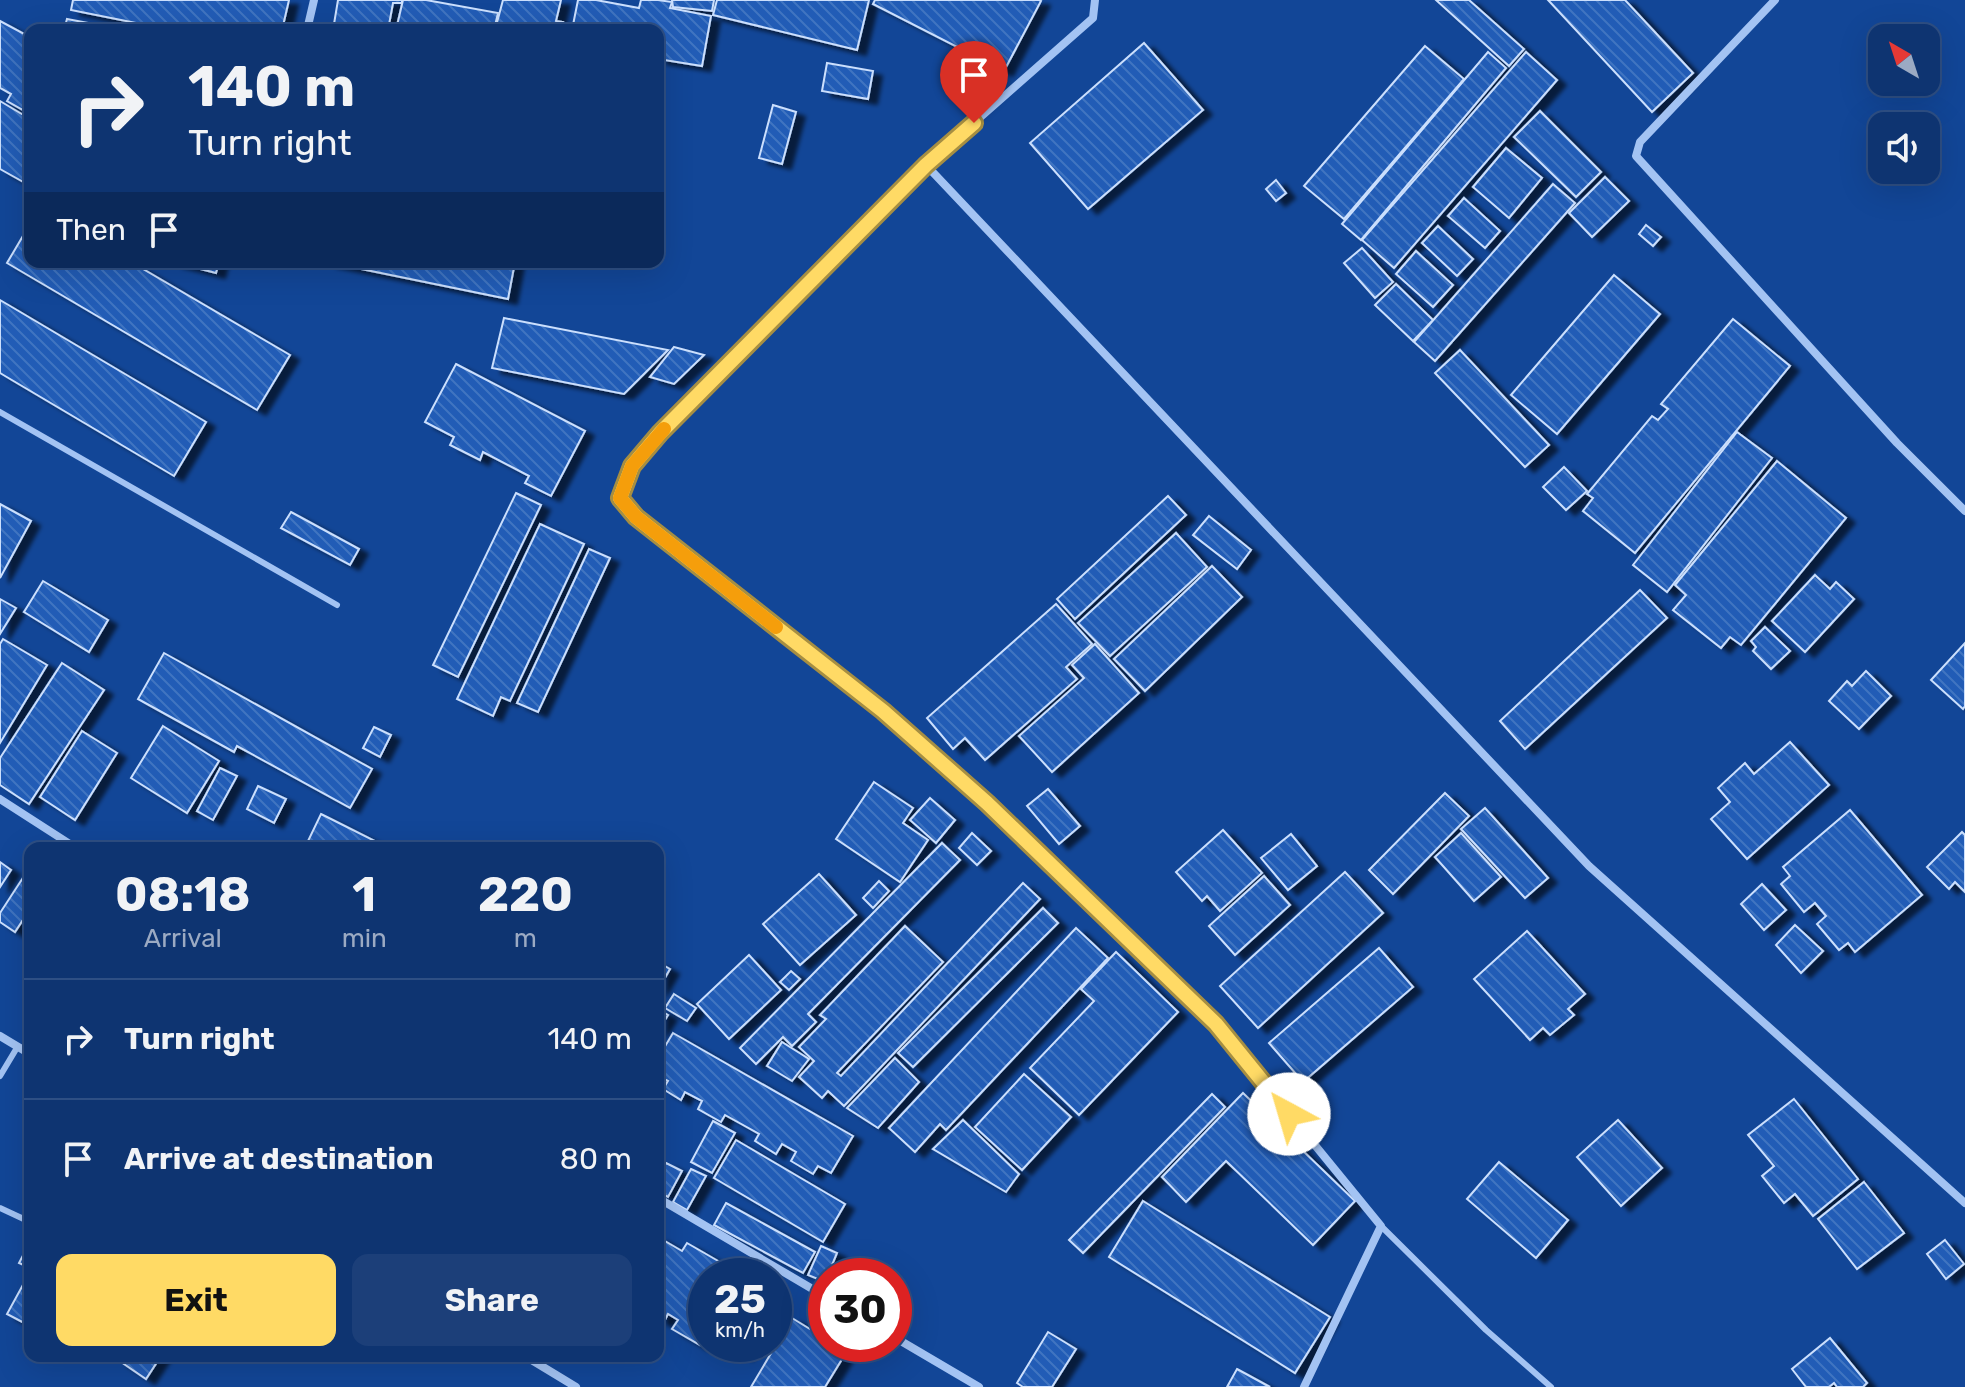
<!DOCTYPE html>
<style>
:root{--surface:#0e3471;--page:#1c3f79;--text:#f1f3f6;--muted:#9baac3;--line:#2e4f84;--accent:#ffda65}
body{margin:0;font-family:Rubik,sans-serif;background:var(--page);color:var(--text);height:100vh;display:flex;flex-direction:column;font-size:30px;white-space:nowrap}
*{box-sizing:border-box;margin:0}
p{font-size:26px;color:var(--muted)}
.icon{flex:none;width:44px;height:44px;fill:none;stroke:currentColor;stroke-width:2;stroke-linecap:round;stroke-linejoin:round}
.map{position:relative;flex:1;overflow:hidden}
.panel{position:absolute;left:24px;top:842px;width:640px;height:520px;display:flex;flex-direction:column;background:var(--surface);border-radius:16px;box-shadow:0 8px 32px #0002,0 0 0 2px var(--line)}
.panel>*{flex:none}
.hud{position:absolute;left:24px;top:24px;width:640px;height:244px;border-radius:16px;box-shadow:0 8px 32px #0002,0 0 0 2px var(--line);background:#0e3471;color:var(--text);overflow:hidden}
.needle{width:52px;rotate:321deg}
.fabs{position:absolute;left:1868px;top:24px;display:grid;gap:16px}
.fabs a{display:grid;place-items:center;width:72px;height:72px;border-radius:16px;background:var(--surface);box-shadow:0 8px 32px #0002,0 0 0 2px var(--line);font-size:40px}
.speed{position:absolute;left:688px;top:1258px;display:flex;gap:16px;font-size:40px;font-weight:700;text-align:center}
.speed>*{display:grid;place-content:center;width:104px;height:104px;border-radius:50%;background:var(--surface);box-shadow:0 8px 32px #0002,0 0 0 2px var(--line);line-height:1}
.speed small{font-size:20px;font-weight:400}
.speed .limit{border:12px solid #d22;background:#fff;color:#111}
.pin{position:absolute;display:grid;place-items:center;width:68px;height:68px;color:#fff;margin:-82px -34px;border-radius:50% 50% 50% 0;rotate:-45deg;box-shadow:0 0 8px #0007}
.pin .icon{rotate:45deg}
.me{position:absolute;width:88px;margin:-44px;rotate:321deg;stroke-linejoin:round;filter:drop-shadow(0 0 6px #0008)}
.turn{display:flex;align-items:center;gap:28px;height:168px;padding:0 32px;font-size:36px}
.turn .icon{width:104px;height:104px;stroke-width:2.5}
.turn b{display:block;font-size:56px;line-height:68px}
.then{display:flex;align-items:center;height:76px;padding:0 32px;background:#0003;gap:16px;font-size:30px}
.eta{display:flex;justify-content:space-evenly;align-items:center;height:136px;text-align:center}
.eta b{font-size:48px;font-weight:700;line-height:56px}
.button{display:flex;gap:16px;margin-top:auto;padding:16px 32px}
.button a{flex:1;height:92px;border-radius:16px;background:var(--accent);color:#111;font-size:32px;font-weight:700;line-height:92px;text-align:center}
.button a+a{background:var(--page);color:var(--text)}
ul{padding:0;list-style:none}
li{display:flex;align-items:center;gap:24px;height:120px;padding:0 32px;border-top:2px solid var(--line)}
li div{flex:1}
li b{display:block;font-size:30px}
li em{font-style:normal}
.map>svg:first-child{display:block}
</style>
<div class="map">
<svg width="1965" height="1387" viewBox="0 0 1965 1387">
<defs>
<pattern id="building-back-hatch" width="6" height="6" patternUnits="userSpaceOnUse" patternTransform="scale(2)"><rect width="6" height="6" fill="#205cb6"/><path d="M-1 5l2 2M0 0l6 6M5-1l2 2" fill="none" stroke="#4174c1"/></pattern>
<filter id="shadow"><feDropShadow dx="9" dy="5" stdDeviation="2" flood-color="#0009"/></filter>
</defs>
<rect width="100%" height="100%" fill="#124697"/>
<g fill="url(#building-back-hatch)" stroke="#cbdffd" stroke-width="2" filter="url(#shadow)">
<polygon points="73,0 289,0 282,30 171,30 71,10"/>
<polygon points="338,0 402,0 402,3 393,3 388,30 333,30"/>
<polygon points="403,0 426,0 498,13 494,30 396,30"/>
<polygon points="503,0 561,0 556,21 563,22 561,30 495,30"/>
<polygon points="578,0 596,0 639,8 641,0 658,0 672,2 670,8 711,16 702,66 658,59 658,30 572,30"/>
<polygon points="672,0 714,0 712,11 673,7"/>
<polygon points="717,0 869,0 857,50 713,15"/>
<polygon points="875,0 1039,0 1041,1 1004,71 873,4"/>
<polygon points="1436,0 1469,0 1524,49 1509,66"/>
<polygon points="1548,0 1625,0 1693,73 1652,112"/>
<polygon points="67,19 125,30 64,30"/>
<polygon points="0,21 30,37 30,114 7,101 11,94 0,88"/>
<polygon points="1144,43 1203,110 1088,209 1030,143"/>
<polygon points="1425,46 1464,79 1344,219 1304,186"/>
<polygon points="1488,52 1506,68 1361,240 1342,224"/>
<polygon points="1526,52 1557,80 1394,268 1362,240"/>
<polygon points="827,63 873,71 868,99 822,91"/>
<polygon points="0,101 30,119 30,169 27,184 0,169"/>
<polygon points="773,105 796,112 782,164 759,158"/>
<polygon points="1540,111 1601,172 1576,197 1514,137"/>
<polygon points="1506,148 1542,178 1509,218 1473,187"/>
<polygon points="1605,177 1629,201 1592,237 1569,213"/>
<polygon points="1276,180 1286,193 1276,201 1266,189"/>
<polygon points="1553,184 1575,203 1435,361 1414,342"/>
<polygon points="1464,198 1500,231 1485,248 1448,216"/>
<polygon points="30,224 30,262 131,262 290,355 257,410 7,263"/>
<polygon points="1646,225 1661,237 1653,246 1639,234"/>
<polygon points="1438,226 1473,259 1457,276 1422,243"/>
<polygon points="1362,248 1393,282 1375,298 1344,263"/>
<polygon points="1416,251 1453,285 1433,307 1396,274"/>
<polygon points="173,262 219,262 216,273"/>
<polygon points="327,262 515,262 508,299"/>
<polygon points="1614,275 1660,314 1557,434 1511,395"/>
<polygon points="1396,284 1433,320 1413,341 1375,305"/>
<polygon points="0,300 206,422 174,476 0,373"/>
<polygon points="504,318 668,350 624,394 492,368"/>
<polygon points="1733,319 1790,366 1635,553 1583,511 1593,498 1587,494 1652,416 1658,420 1668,409 1661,404"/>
<polygon points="674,347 704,355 674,384 650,377"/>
<polygon points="1460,350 1549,445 1525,467 1435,373"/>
<polygon points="456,364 585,431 551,496 525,483 529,476 483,452 480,460 450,445 454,437 425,422"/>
<polygon points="1737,432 1772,458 1667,592 1633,565"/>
<polygon points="1777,461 1846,518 1741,645 1730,637 1721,648 1673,610 1686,595 1675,585"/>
<polygon points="1564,467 1587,491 1566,510 1543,487"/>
<polygon points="516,493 541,505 458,677 433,665"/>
<polygon points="1168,496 1186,515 1075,619 1057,599"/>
<polygon points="0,504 31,521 0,578"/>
<polygon points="291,512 359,549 350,565 281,528"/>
<polygon points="1209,516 1251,550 1237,569 1193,535"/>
<polygon points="540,524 584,544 510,701 501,697 493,716 457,699"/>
<polygon points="1176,533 1207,567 1110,656 1078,623"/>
<polygon points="589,549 610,558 538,712 517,703"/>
<polygon points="1212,566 1242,597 1145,691 1114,659"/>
<polygon points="1815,575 1830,589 1836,582 1854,599 1805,652 1772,621"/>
<polygon points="43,581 108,620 89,652 24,612"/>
<polygon points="1640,590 1667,618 1525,749 1500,721"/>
<polygon points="0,599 16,608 0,634"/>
<polygon points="1056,604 1092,644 1066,667 1077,679 985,760 965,738 953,749 927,718"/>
<polygon points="1765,627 1790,651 1771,669 1753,651 1756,647 1751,641"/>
<polygon points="3,639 47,665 0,743 0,644"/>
<polygon points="1965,643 1965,706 1963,709 1931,680"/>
<polygon points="1095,644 1139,693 1052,772 1019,736 1084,678 1072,665"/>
<polygon points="164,653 372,769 350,808 237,746 234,752 138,699"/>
<polygon points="62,663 104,690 29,804 0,785 0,758"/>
<polygon points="1866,671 1891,696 1859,729 1829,701 1847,681 1852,686"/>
<polygon points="163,726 219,761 187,813 131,778"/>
<polygon points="374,727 391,735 380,757 363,748"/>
<polygon points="82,731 117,753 75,820 40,797"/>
<polygon points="1790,742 1829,785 1747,859 1711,819 1730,802 1718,788 1745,763 1754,774"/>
<polygon points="220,768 237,776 213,820 197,811"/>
<polygon points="874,782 913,808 903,823 928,840 900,882 836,839"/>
<polygon points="258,786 286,799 274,823 247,809"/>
<polygon points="1048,789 1080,826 1059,844 1027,806"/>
<polygon points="1445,793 1469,816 1393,894 1369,870"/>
<polygon points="930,798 955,820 936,843 910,820"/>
<polygon points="1485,808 1548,878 1525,898 1461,829"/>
<polygon points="1850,810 1922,895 1855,952 1848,943 1839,950 1817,924 1826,916 1815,903 1804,912 1781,884 1790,876 1783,867"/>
<polygon points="321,814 387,847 387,848 322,848 308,841"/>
<polygon points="1223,830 1262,873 1220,911 1207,896 1202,901 1176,872"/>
<polygon points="1962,832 1965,835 1965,892 1955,882 1949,889 1927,867"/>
<polygon points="972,833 991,851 977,865 959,848"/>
<polygon points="1461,833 1501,877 1474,901 1435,857"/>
<polygon points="1291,834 1317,866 1288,890 1261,858"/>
<polygon points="942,843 960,860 808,1014 816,1022 792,1046 783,1037 756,1064 740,1048"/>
<polygon points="0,862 11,870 0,887"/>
<polygon points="30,867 30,909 15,932 0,922 0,913"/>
<polygon points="1345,872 1383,913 1258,1028 1220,986"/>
<polygon points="819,874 856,915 800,965 763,924"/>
<polygon points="1264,876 1290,905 1235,955 1209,926"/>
<polygon points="879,881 889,891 873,908 863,898"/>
<polygon points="1023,883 1040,899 844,1106 828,1091 822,1098 799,1077 814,1061 799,1047 826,1019 820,1015 905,926 943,962 837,1073 841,1076"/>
<polygon points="1762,884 1786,910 1764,930 1741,904"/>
<polygon points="1043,908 1058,923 913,1067 898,1053"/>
<polygon points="1795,925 1823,951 1801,973 1776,945"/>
<polygon points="1076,928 1108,958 946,1130 940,1124 915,1152 889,1128"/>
<polygon points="1527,931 1585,994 1568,1009 1574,1015 1550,1035 1543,1028 1530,1040 1474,979"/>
<polygon points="1379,948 1413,987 1303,1082 1269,1043"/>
<polygon points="1116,952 1178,1012 1079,1115 1030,1068 1094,1001 1081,989"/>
<polygon points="749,955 781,990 729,1039 697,1004"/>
<polygon points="658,962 670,969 658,990"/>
<polygon points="791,971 800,979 789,990 780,982"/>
<polygon points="674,994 696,1008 687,1021 665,1008"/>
<polygon points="658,1009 668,1015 658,1031"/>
<polygon points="673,1033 853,1136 831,1173 818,1166 813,1174 791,1161 796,1152 782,1144 776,1154 755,1141 759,1134 725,1115 721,1122 698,1109 702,1101 685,1092 681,1100 663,1089 668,1081 658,1076 658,1058"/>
<polygon points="782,1042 809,1059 792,1081 767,1066"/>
<polygon points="895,1058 919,1082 878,1128 847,1108"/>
<polygon points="1024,1074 1071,1117 1022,1170 975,1127"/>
<polygon points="1243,1093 1355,1201 1313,1245 1226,1161 1186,1202 1162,1177"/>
<polygon points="1212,1094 1225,1107 1083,1253 1069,1240"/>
<polygon points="1794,1099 1858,1179 1813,1216 1795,1194 1784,1203 1762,1176 1774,1166 1748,1135"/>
<polygon points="963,1120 1019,1174 1006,1192 933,1149"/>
<polygon points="1618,1120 1662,1168 1621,1206 1577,1157"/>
<polygon points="713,1121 735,1133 712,1173 691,1162"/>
<polygon points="736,1140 845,1204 823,1242 714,1178"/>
<polygon points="1499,1162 1568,1220 1536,1258 1467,1199"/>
<polygon points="666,1163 682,1171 668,1197 658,1192 658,1178"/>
<polygon points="691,1169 706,1176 687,1210 673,1202"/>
<polygon points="1864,1182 1904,1233 1857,1269 1818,1219"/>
<polygon points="1143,1201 1330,1317 1295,1373 1109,1257"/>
<polygon points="726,1203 815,1252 803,1273 714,1225"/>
<polygon points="658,1237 682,1251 687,1243 732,1269 728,1276 706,1276 706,1333 700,1345 672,1329 678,1320 668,1314 664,1322 658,1319"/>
<polygon points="1945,1240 1964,1264 1946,1279 1927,1254"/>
<polygon points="30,1242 30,1268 19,1263"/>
<polygon points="821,1246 837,1253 825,1282 808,1275"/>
<polygon points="30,1272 30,1326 7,1314"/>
<polygon points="792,1318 826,1339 826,1344 835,1344 847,1351 825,1387 751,1387"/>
<polygon points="1048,1332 1076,1349 1052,1387 1023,1387 1017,1383"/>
<polygon points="1830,1338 1867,1383 1863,1387 1837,1387 1834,1383 1829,1387 1806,1387 1792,1369"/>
<polygon points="725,1344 750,1344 744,1355"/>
<polygon points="120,1356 161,1356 146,1379 118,1360"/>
<polygon points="1237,1369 1270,1387 1227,1387"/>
</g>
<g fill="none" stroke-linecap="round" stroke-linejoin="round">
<g stroke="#a3c3f3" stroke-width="6">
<polyline points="0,412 337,605"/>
<polyline points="0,1076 18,1046"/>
<polyline points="0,1208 28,1221"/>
<polyline points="1381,1226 1486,1330 1551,1387"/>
</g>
<g stroke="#a3c3f3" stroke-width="8">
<polyline points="1095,0 1093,18 926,165 660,433 632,466 620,498 636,517 883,711 987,803 1216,1024 1381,1226 1304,1387"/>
<polyline points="1775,0 1640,142 1636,156 1897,443 1965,511"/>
<polyline points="307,30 314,0"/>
<polyline points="926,165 1589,866 1965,1203"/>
<polyline points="0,799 76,848"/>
<polyline points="0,1036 30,1054"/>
<polyline points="658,1198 826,1297"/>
<polyline points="894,1337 979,1387"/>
<polyline points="525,1356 576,1387"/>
</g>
</g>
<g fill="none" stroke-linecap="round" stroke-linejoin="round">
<defs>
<polyline id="route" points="974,123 926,165 660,433 632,466 620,498 636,517 883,711 987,803 1216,1024 1289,1114"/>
</defs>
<use href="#route" stroke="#a68e42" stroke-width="20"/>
<use href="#route" stroke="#ffda65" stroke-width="14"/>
<polyline stroke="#f59e0b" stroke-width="14" points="664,429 632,466 620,498 636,517 776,627"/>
</g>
</svg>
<div class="fabs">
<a><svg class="needle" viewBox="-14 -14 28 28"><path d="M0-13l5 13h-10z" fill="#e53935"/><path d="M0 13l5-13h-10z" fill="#9baac3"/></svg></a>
<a><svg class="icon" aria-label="sound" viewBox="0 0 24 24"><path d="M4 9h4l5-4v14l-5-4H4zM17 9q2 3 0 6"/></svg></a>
</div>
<div class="speed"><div>25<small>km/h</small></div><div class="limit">30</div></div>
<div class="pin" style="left:974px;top:123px;background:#d93025"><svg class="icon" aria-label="arrive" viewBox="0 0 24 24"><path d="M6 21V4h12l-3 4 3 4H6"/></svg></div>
<svg class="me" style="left:1289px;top:1114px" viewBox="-20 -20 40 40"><circle r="19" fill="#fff"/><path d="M0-13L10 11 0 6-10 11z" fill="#ffda65"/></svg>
<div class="hud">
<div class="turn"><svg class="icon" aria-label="right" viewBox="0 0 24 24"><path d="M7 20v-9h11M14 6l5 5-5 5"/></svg><div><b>140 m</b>Turn right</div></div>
<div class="then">Then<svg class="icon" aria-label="arrive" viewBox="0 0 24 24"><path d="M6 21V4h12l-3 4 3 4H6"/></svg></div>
</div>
<section class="panel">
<div class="eta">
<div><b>08:18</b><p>Arrival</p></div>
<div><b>1</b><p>min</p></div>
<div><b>220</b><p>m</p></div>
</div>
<ul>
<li><svg class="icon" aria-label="right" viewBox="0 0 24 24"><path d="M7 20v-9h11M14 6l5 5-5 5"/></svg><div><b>Turn right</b></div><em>140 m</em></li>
<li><svg class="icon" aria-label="arrive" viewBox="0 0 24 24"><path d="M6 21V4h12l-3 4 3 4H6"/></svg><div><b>Arrive at destination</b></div><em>80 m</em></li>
</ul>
<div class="button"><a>Exit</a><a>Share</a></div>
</section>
</div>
